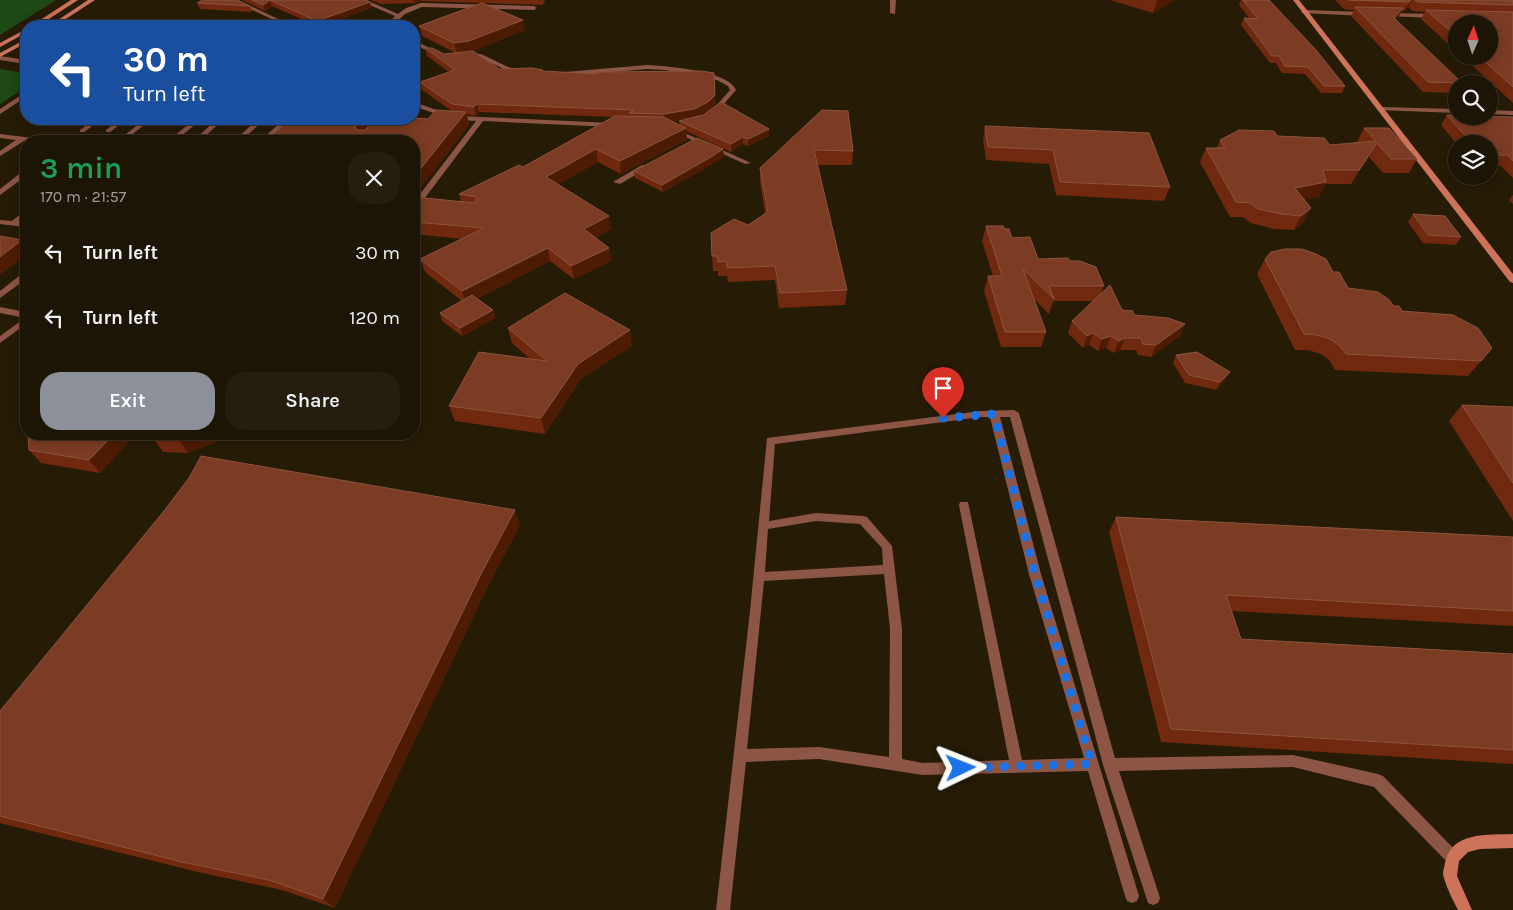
<!DOCTYPE html>
<meta charset="utf-8">
<style>
:root{--surface:#1c1404;--page:#251d0e;--text:#f1f3f6;--muted:#a09e9a;--line:#3a3326;--accent:#8c9099}
body{margin:0;font-family:Karla,sans-serif;background:var(--page);color:var(--text);height:100vh;display:flex;flex-direction:column;font-size:19px;white-space:nowrap}
*{box-sizing:border-box;margin:0}
p{font-size:16px;color:var(--muted)}
.icon{flex:none;width:28px;height:28px;fill:none;stroke:currentColor;stroke-width:2;stroke-linecap:round;stroke-linejoin:round}
.map{position:relative;flex:1;overflow:hidden}
.panel{position:absolute;left:20px;top:135px;width:400px;height:305px;display:flex;flex-direction:column;background:var(--surface);border-radius:20px;box-shadow:0 2px 12px #0003,0 0 0 1px var(--line)}
.panel>*{flex:none}
.banner{position:absolute;left:20px;top:20px;width:400px;height:105px;border-radius:20px;box-shadow:0 2px 12px #0003,0 0 0 1px var(--line);background:#1a4fa0;color:#fff;overflow:hidden}
.needle{width:32px;rotate:3deg}
.controls{position:absolute;left:1448px;top:15px;display:grid;gap:10px}
.controls a{display:grid;place-items:center;width:50px;height:50px;border-radius:50%;background:var(--surface);box-shadow:0 2px 12px #0003,0 0 0 1px var(--line);font-size:25px}
.pin{position:absolute;display:grid;place-items:center;width:42px;height:42px;color:#fff;margin:-51px -21px;border-radius:50% 50% 50% 0;rotate:-45deg;box-shadow:0 0 5px #0007}
.pin .icon{rotate:45deg}
.me{position:absolute;width:55px;margin:-28px;rotate:88deg;stroke-linejoin:round;filter:drop-shadow(0 0 4px #0008)}
.turn{display:flex;align-items:center;gap:18px;height:105px;padding:0 20px;font-size:22px}
.turn .icon{width:65px;height:65px;stroke-width:2.5}
.turn b{display:block;font-size:35px;line-height:42px}
.round{display:grid;place-items:center;flex:none;width:52px;height:52px;border-radius:20px;background:var(--page)}
.head{display:flex;align-items:center;justify-content:space-between;height:85px;padding:0 20px}
h1{font-size:30px;font-weight:600;line-height:38px;color:#1e9e55}
.action{display:flex;gap:10px;margin-top:auto;padding:10px 20px}
.action a{flex:1;height:58px;border-radius:20px;background:var(--accent);color:#fff;font-size:20px;font-weight:600;line-height:58px;text-align:center}
.action a+a{background:var(--page);color:var(--text)}
ul{padding:0;list-style:none}
li{display:flex;align-items:center;gap:15px;height:65px;padding:0 20px}
li div{flex:1}
li b{display:block;font-size:19px}
li em{font-style:normal}
.map>svg:first-child{display:block}
</style>
<div class="map">
<svg width="1513" height="910" viewBox="0 0 1513 910">
<rect width="100%" height="100%" fill="#261b05"/>
<g fill="#1e4814">
<polygon points="0,0 56,0 0,35"/>
<polygon points="0,69 26,73 26,87 0,104"/>
</g>
<g fill="none" stroke-linecap="round" stroke-linejoin="round">
<g fill="#8c5545" fill-rule="evenodd">
<polygon points="231,0 238,0 293,26 286,26"/>
<polygon points="358,0 366,0 398,14 406,8 421,3 534,6 537,8 534,10 422,7 405,14 392,26 386,26 395,16"/>
<polygon points="890,0 896,0 895,14 890,13"/>
<polygon points="1304,10 1365,12 1368,14 1365,16 1302,13 1301,12"/>
<polygon points="1387,13 1435,14 1438,16 1435,18 1385,16 1384,15"/>
<polygon points="414,40 439,53 440,54 435,55 414,44"/>
<polygon points="466,54 481,54 508,67 526,72 523,74 504,69 478,57 464,57 464,55"/>
<polygon points="0,56 26,60 26,64 0,60"/>
<path d="M647 65C667 66 729 71 736 90L715 114 713 115 710 113 730 90 728 86 717 80 666 70 647 69 565 76 562 74 565 72Z"/>
<polygon points="26,92 26,97 0,114 0,109"/>
<path d="M414 102 445 113 459 116 613 123 616 125 613 127 483 121 418 207H415L414 202 476 121C453 120 435 114 414 106Z"/>
<polygon points="1380,107 1456,109 1456,113 1378,110 1377,109"/>
<polygon points="1489,110 1513,111 1513,115 1489,114"/>
<polygon points="46,119 52,119 48,122 46,121"/>
<polygon points="95,119 102,119 84,132 80,132 80,130"/>
<polygon points="120,119 127,119 110,132 106,132 106,130"/>
<polygon points="145,119 152,119 130,136 126,136 126,134"/>
<polygon points="195,119 202,119 175,141 168,141"/>
<polygon points="217,119 224,119 200,141 193,141"/>
<polygon points="258,119 265,119 241,141 234,141"/>
<polygon points="284,119 291,119 267,141 260,141"/>
<polygon points="672,129 676,129 751,163 745,164 672,131"/>
<polygon points="0,134 41,139 44,141 24,141 0,156 0,151 16,140 0,138"/>
<polygon points="642,165 649,167 620,184 613,182"/>
<polygon points="23,171 26,171 26,176 0,195 0,189"/>
<polygon points="23,212 26,212 26,217 20,222 26,223 26,227 0,224 0,220 12,221"/>
<polygon points="23,273 26,273 26,279 0,298 0,291"/>
<polygon points="0,307 26,312 26,324 0,343 0,336 25,318 0,313"/>
<path d="M1014 410 1019 413 1115 758 1293 755 1378 774 1383 776 1458 853 1460 858 1458 863 1453 865 1448 863 1374 787 1293 767 1119 771 1160 898 1158 903 1153 905 1148 903 1103 765 1010 417H1000L1041 574 1139 896 1137 901 1132 903 1127 901 1125 896 1088 771 923 775 819 759 746 762 730 910H716L750 611 767 438 981 411ZM981 417H990L1029 574 1084 758 1022 760 968 502H960L959 505 1009 760 923 763 902 759V629L892 546 867 517 863 516 816 513 769 521 775 444ZM816 521 860 524 882 548 883 565 765 572 768 529ZM884 574 890 629 889 757 819 747 747 749 764 581Z"/>
</g>
<g fill="#cc735a" fill-rule="evenodd">
<polygon points="71,0 78,0 38,26 31,26"/>
<polygon points="88,0 95,0 55,26 49,26"/>
<polygon points="1293,0 1299,0 1513,274 1513,283 1510,282"/>
<polygon points="26,29 26,33 0,47 0,43"/>
<polygon points="26,39 26,43 0,57 0,53"/>
<path d="M1513 834V848L1480 849 1468 852 1459 861 1457 876 1472 910H1458C1453 900 1447 889 1444 878 1442 873 1444 868 1445 863 1451 831 1489 835 1513 834Z"/>
</g>
</g>
<g fill="#70280e" fill-rule="evenodd">
<polygon points="242,0 365,0 370,2 371,8 322,26 317,26 272,6 265,11"/>
<path d="M371 0H545L543 5 482 3 525 30 473 51 499 69 543 70V71L716 103 708 110 695 117 769 129V136L748 146 743 144 731 152 686 131 687 140 621 174 598 162 558 184 611 229 595 238 609 248 611 261 574 279 550 261 477 299 493 310 495 318 462 336 442 321 440 313 462 301 425 272 420 259 462 239 414 234V197L461 202 459 194 523 167 612 117 479 112 476 116 467 114 469 125 414 196V141L428 119 452 111 422 90 420 82 449 72 427 56 425 48 444 54 456 53 422 36 419 26 481 3 421 1 414 3 381 4ZM692 118 679 121 680 125 671 121Z"/>
<polygon points="1110,0 1175,0 1153,13"/>
<polygon points="1241,0 1269,0 1345,86 1342,93 1321,93 1305,74 1282,73 1276,63 1270,63 1241,25 1244,18 1250,19 1239,5"/>
<polygon points="1335,0 1513,0 1513,103 1462,56 1489,56 1456,24 1456,51 1421,19 1425,12 1413,11 1408,7 1404,11 1401,11 1396,20 1462,83 1461,84 1456,84 1456,93 1423,92 1351,16 1354,10 1344,9"/>
<polygon points="197,3 250,6 252,12 200,9"/>
<polygon points="822,110 853,151 852,165 817,165 847,290 845,305 779,308 775,280 728,282 727,276 718,276 718,271 713,271 711,233 748,225 765,213 760,182 760,168"/>
<polygon points="1447,115 1513,117 1513,178 1501,166 1489,165 1489,144 1457,144 1441,125"/>
<polygon points="985,126 1170,187 1164,201 1056,195 1049,164 986,160 983,139"/>
<polygon points="1364,128 1417,159 1409,173 1383,173 1369,157 1351,184 1325,184 1319,197 1304,199 1304,222 1294,230 1274,229 1251,223 1243,217 1230,217 1200,162 1206,148 1217,148 1220,140 1277,136 1330,145 1357,143 1357,142"/>
<polygon points="724,157 711,165 663,192 635,178 634,171"/>
<polygon points="1513,195 1513,204 1509,200"/>
<polygon points="1413,214 1461,237 1456,245 1423,243 1408,222"/>
<polygon points="986,226 1005,229 1012,238 1038,259 1070,261 1104,286 1101,294 1122,310 1134,315 1185,324 1180,336 1151,357 1138,355 1136,350 1120,350 1114,353 1106,348 1098,351 1089,345 1083,348 1068,333 1072,321 1093,301 1053,301 1049,314 1034,299 1046,332 1041,347 1001,347 984,291 988,276 993,276 982,241"/>
<polygon points="1265,259 1333,272 1348,288 1394,306 1402,311 1492,348 1468,376 1335,370 1330,361 1321,354 1308,350 1295,350 1257,274"/>
<polygon points="508,328 632,346 581,379 545,434 455,421 449,406 530,359 512,343"/>
<polygon points="1176,355 1230,372 1225,380 1216,390 1185,383 1173,363"/>
<polygon points="1462,405 1513,407 1513,521 1449,421"/>
<polygon points="136,434 100,473 41,463 29,450"/>
<polygon points="152,434 216,442 188,453 163,452 153,438"/>
<polygon points="1116,517 1513,537 1513,626 1231,611 1241,639 1513,654 1513,764 1161,742 1109,532"/>
<polygon points="520,525 487,588 335,908 282,890 198,872 0,823 0,711"/>
</g>
<g fill="#4d1b02">
<polygon points="270,0 272,6 265,11 263,5"/>
<polygon points="413,0 421,0 421,1 414,3"/>
<polygon points="1159,0 1175,0 1153,13 1157,1"/>
<polygon points="1411,0 1412,0 1408,7 1404,11"/>
<polygon points="370,2 371,8 322,26 318,26 317,21"/>
<polygon points="1403,8 1398,18 1389,28 1394,18"/>
<polygon points="523,20 525,30 471,52 457,53 454,43"/>
<polygon points="715,95 716,103 708,110 695,117 665,122 664,114"/>
<polygon points="477,104 479,112 476,116 474,107"/>
<polygon points="466,112 469,125 414,196 414,177"/>
<polygon points="363,119 378,119 360,140 355,127"/>
<polygon points="686,128 687,140 621,174 620,161"/>
<polygon points="769,129 769,136 748,146 748,139"/>
<polygon points="743,137 743,144 731,152 731,144"/>
<polygon points="1377,143 1369,157 1351,184 1359,170"/>
<polygon points="596,149 598,162 548,190 546,177"/>
<polygon points="723,149 724,157 711,165 663,192 662,185"/>
<polygon points="1326,182 1319,197 1288,202 1295,188"/>
<polygon points="1311,208 1304,222 1294,230 1301,216"/>
<polygon points="609,216 611,229 586,242 584,229"/>
<polygon points="22,240 26,245 26,255 0,275 0,257"/>
<polygon points="548,248 550,261 466,305 462,291"/>
<polygon points="609,248 611,261 574,279 571,266"/>
<polygon points="493,310 495,318 462,336 460,328"/>
<polygon points="1185,324 1180,336 1151,357 1156,345"/>
<polygon points="630,330 632,346 581,379 545,434 541,418 578,364"/>
<polygon points="1093,333 1089,345 1083,348 1087,336"/>
<polygon points="1111,336 1106,348 1098,351 1102,339"/>
<polygon points="1125,338 1120,350 1114,353 1119,341"/>
<polygon points="1492,348 1480,363 1468,376 1481,361"/>
<polygon points="1230,372 1225,380 1216,390 1220,382"/>
<polygon points="114,434 136,434 100,473 89,460"/>
<polygon points="193,434 222,434 216,442 188,453 178,439"/>
<polygon points="515,510 520,525 487,588 335,908 323,899 481,574"/>
</g>
<g fill="#7c3b23" stroke="#8c543e">
<polygon points="203,0 237,0 250,6 197,3"/>
<polygon points="252,0 365,0 370,2 317,21 270,0 263,5"/>
<polygon points="1243,0 1269,0 1316,50 1345,86 1324,86 1308,67 1285,66 1279,56 1272,56 1244,18 1258,19"/>
<polygon points="1348,0 1411,0 1409,2"/>
<polygon points="1415,0 1513,0 1513,5 1418,2"/>
<polygon points="482,3 523,20 469,41 454,43 419,26"/>
<polygon points="1355,7 1403,8 1394,18 1462,83 1428,82"/>
<polygon points="1426,10 1513,12 1513,87 1479,56 1489,56 1489,24 1456,24 1456,36"/>
<polygon points="425,48 432,48 444,54 473,51 499,69 532,68 543,70 542,71 598,74 598,72 701,71 714,73 715,95 708,102 694,109 664,114 629,113 634,110 477,104 474,107 452,104 420,82 455,70"/>
<polygon points="721,102 769,129 748,139 743,137 731,144 679,121 703,115"/>
<polygon points="436,110 466,112 414,177 414,141 266,141 290,119 363,119 355,127 357,130 365,130 375,119 414,119 414,118 428,119"/>
<polygon points="822,110 848,111 853,151 814,150 847,290 780,293 775,266 727,268 727,261 718,262 718,256 712,256 711,233 734,219 748,225 768,212 760,168"/>
<polygon points="1447,115 1456,115 1456,116 1513,117 1513,161 1508,155 1489,155 1489,144 1472,144"/>
<polygon points="615,116 663,117 686,128 620,161 596,149 546,177 609,216 584,229 609,248 571,266 548,248 462,291 420,259 484,228 414,222 414,197 476,203 476,197 459,194 519,165 523,167"/>
<polygon points="985,126 1149,133 1170,187 1060,182 1053,150 988,147"/>
<polygon points="1364,128 1389,128 1417,159 1391,159 1377,143 1359,170 1323,170 1326,182 1295,188 1311,208 1301,216 1281,214 1258,209 1250,203 1236,202 1206,148 1225,148 1220,140 1239,130 1274,131 1277,136 1324,138 1330,145 1376,141"/>
<polygon points="697,138 723,149 711,157 662,185 634,171"/>
<polygon points="1413,214 1445,216 1461,237 1428,235"/>
<polygon points="986,226 1003,226 1005,229 1009,229 1012,238 1030,237 1038,259 1068,258 1070,261 1080,261 1096,267 1104,286 1049,286 1054,299 1023,269 1046,332 1005,332 988,276 1002,276"/>
<polygon points="0,236 22,240 0,257"/>
<polygon points="1285,249 1302,249 1316,254 1326,259 1333,272 1339,272 1348,288 1378,292 1388,299 1394,306 1399,306 1402,311 1453,315 1478,328 1492,348 1481,361 1346,354 1340,346 1330,339 1317,335 1304,334 1265,259 1271,252"/>
<polygon points="1110,285 1122,310 1133,311 1134,315 1168,318 1185,324 1156,345 1143,344 1141,338 1125,338 1119,341 1111,336 1102,339 1093,333 1087,336 1072,321"/>
<polygon points="565,293 630,330 578,364 541,418 449,406 479,352 547,361 508,328"/>
<polygon points="472,295 493,310 460,328 440,313"/>
<polygon points="1197,352 1230,372 1220,382 1189,375 1176,355"/>
<polygon points="1462,405 1513,407 1513,483"/>
<polygon points="28,434 114,434 89,460 29,450"/>
<polygon points="152,434 193,434 178,439 153,438"/>
<polygon points="201,456 515,510 481,574 323,899 269,880 182,862 0,816 0,711 164,511 189,478"/>
<polygon points="1116,517 1513,537 1513,611 1226,595 1241,639 1513,654 1513,750 1171,729"/>
</g>
<g fill="none" stroke-linecap="round" stroke-linejoin="round">
<polyline stroke="#1a73e8" stroke-width="9" stroke-dasharray="0 16.2" points="943,418 994,414 1035,574 1092,764 961,768"/>
</g>
</svg>
<div class="controls">
<a><svg class="needle" viewBox="-14 -14 28 28"><path d="M0-13l5 13h-10z" fill="#e53935"/><path d="M0 13l5-13h-10z" fill="#a09e9a"/></svg></a>
<a><svg class="icon" aria-label="search" viewBox="0 0 24 24"><circle cx="10" cy="10" r="6"/><path d="M15 15l6 6"/></svg></a>
<a><svg class="icon" aria-label="layers" viewBox="0 0 24 24"><path d="M12 4l9 5-9 5-9-5zM3 14l9 5 9-5"/></svg></a>
</div>
<div class="pin" style="left:943px;top:418px;background:#d93025"><svg class="icon" aria-label="arrive" viewBox="0 0 24 24"><path d="M6 21V4h12l-3 4 3 4H6"/></svg></div>
<svg class="me" style="left:961px;top:768px" viewBox="-20 -20 40 40"><path d="M0-17L14 15 0 8-14 15z" fill="#1a73e8" stroke="#fff" stroke-width="4"/></svg>
<div class="banner">
<div class="turn"><svg class="icon" aria-label="left" viewBox="0 0 24 24"><path d="M17 20v-9H6M10 6l-5 5 5 5"/></svg><div><b>30 m</b>Turn left</div></div>
</div>
<section class="panel">
<div class="head"><div><h1>3 min</h1><p>170 m · 21:57</p></div><a class="round"><svg class="icon" aria-label="close" viewBox="0 0 24 24"><path d="M6 6l12 12M18 6L6 18"/></svg></a></div>
<ul>
<li><svg class="icon" aria-label="left" viewBox="0 0 24 24"><path d="M17 20v-9H6M10 6l-5 5 5 5"/></svg><div><b>Turn left</b></div><em>30 m</em></li>
<li><svg class="icon" aria-label="left" viewBox="0 0 24 24"><path d="M17 20v-9H6M10 6l-5 5 5 5"/></svg><div><b>Turn left</b></div><em>120 m</em></li>
</ul>
<div class="action"><a>Exit</a><a>Share</a></div>
</section>
</div>
